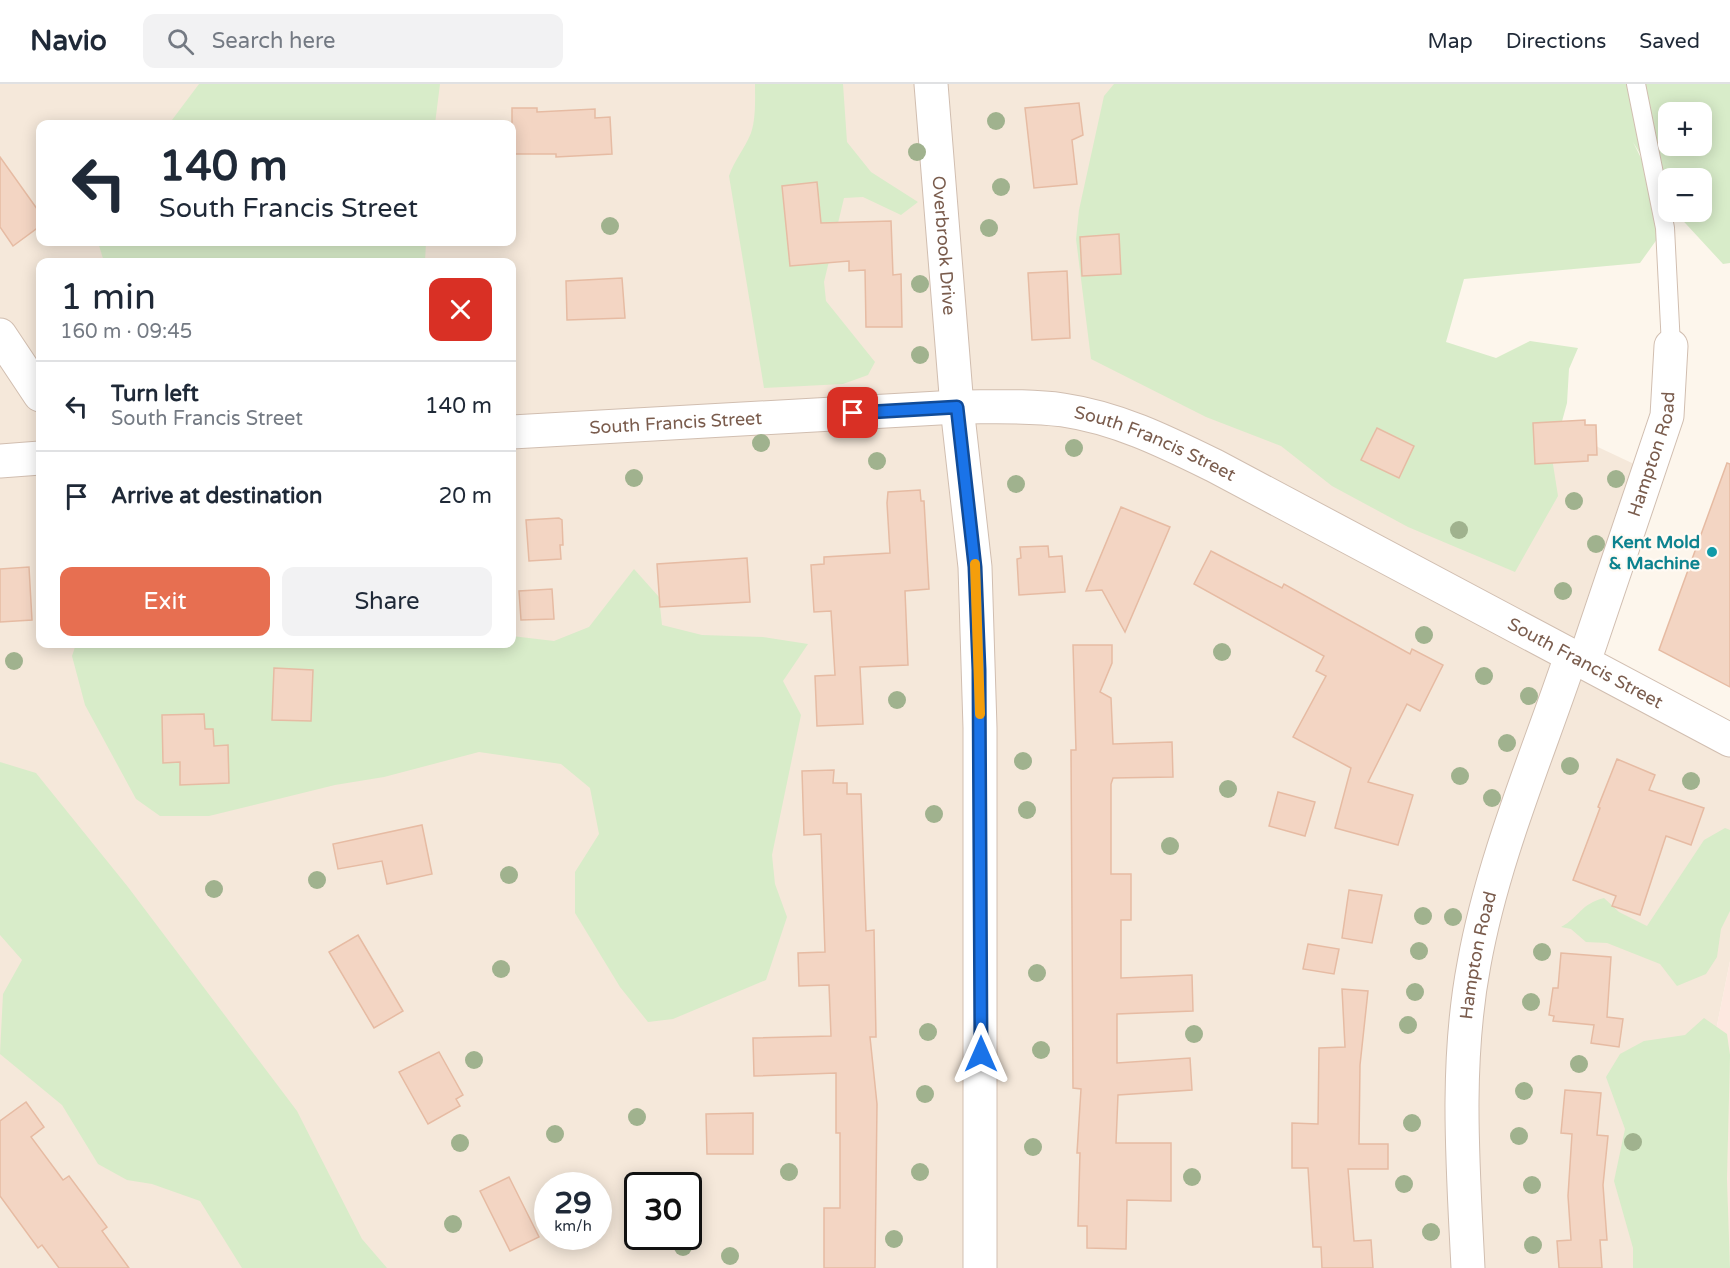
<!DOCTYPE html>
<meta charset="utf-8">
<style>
:root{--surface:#fff;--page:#f2f2f3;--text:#1f2937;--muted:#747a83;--line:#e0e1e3;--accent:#e76f51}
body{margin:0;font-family:"Varela Round",sans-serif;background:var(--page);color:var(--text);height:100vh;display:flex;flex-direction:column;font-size:22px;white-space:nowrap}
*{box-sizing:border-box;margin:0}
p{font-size:20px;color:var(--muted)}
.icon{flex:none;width:33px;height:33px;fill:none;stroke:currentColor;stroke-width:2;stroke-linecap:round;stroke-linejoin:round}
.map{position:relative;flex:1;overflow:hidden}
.drawer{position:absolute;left:36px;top:174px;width:480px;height:390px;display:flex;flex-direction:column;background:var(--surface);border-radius:12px;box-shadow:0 3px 15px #0003}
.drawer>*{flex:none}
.hud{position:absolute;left:36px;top:36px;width:480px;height:126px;border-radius:12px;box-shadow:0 3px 15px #0003;background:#fff;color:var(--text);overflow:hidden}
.tools{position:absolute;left:1658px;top:18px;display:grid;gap:12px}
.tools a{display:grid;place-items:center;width:54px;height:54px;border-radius:12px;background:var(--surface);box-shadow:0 3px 15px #0003;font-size:30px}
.speed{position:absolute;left:534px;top:1088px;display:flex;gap:12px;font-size:30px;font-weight:700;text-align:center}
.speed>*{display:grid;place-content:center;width:78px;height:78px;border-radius:50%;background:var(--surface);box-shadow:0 3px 15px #0003;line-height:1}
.speed small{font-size:15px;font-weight:400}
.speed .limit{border:3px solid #111;border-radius:9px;background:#fff;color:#111}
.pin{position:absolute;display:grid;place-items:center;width:51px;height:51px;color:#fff;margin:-26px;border-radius:12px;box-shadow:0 3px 9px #0006}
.me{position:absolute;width:66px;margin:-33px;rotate:0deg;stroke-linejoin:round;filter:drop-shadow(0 0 4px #0008)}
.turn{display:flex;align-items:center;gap:21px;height:126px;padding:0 24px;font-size:27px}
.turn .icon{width:78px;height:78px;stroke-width:2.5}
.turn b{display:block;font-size:42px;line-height:51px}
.round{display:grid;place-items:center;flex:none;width:63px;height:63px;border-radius:12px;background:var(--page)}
.head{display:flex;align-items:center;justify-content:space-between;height:102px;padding:0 24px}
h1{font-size:36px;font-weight:600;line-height:45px}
.button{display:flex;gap:12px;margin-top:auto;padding:12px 24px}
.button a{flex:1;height:69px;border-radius:12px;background:var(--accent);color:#fff;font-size:24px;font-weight:600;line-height:69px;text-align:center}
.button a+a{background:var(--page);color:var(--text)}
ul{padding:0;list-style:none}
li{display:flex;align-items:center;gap:18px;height:90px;padding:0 24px;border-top:2px solid var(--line)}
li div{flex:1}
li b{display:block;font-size:22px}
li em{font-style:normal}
header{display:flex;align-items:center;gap:36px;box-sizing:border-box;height:84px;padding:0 30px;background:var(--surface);border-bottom:2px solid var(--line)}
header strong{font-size:28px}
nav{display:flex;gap:33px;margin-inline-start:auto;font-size:21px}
.search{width:420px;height:54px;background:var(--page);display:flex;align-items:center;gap:15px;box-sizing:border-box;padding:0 21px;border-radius:12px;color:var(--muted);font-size:22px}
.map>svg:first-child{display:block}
</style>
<header>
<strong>Navio</strong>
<div class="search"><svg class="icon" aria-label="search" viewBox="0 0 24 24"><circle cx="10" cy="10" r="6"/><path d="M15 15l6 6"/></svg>Search here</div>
<nav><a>Map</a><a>Directions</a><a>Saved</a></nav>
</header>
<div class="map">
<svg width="1730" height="1184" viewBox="0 0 1730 1184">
<rect width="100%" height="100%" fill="#fdf6ec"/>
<path fill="#f5e8da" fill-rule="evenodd" d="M0 0H1208L1222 186 1651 388 1584 578 1730 656V877L1712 966 1723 1184H0ZM40 40H512V158H40ZM40 178H512V560H40ZM548 1101H598V1152H548ZM638 1101H688V1152H638Z"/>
<polygon fill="#fde8e0" points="1730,877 1730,1184 1712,966"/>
<g fill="#d8ecc9" fill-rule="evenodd">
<polygon points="199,0 440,0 435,40 169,40"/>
<path d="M755 0H843L847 58 871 88 918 118 901 131 863 113 844 114 824 198 826 217 875 278 868 291 843 300 764 304 729 92C734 77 745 64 751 49 756 34 755 15 755 0Z"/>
<path d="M1114 0H1730V179L1723 180 1675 128H1701V94H1668V116L1633 58 1650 92 1665 144 1640 179 1464 195 1446 258 1496 274 1530 257 1578 264 1569 285 1567 319 1552 374 1558 412 1515 488 1408 443 1332 402 1281 362 1206 333 1091 275 1076 155 1079 126 1104 12ZM1668 28H1701V62H1668Z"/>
<polygon points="98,158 426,158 425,178 104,178"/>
<polygon points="634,485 659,513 662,541 702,551 763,553 808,560 783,597 801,631 772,771 775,800 787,833 766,896 673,935 648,938 620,903 575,829 575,788 599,750 590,704 561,680 479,668 384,693 335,701 209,732 160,732 136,715 85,621 72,572 76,560 173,562 229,560 512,560 512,552 554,557 589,543"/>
<polygon points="0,678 36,689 128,803 297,1027 362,1155 387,1184 242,1184 200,1117 152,1100 127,1096 98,1080 62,1021 0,970 3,910 22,876 0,851"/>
<path d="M1725 744 1730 746V827L1721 845 1717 873 1706 890 1677 902 1660 880 1607 859 1586 858 1571 845 1561 843C1581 832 1579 821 1604 814L1619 828 1647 842 1704 756Z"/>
<polygon points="1704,934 1727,950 1730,971 1727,1095 1730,1184 1633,1184 1633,1164 1614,1097 1625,1045 1606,993 1620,970 1644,957 1685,951"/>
</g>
<g fill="#f3d5c3" stroke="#e6bba3" stroke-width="1.5">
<polygon points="1079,19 1083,51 1072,56 1077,100 1034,104 1025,24"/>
<polygon points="512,24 537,24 537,28 595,25 595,34 610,33 612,70 556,73 556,70 512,70"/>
<polygon points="0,73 40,129 40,142 13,162 0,143"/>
<polygon points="817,98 821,139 891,137 893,191 901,190 902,243 866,243 865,186 849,187 849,177 790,182 782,102"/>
<polygon points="1119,150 1121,190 1082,192 1080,153"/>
<polygon points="1067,187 1070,254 1032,256 1028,189"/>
<polygon points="622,194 625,234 567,236 566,197"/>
<polygon points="1585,336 1585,341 1596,341 1597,371 1588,371 1588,377 1535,380 1533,339"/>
<polygon points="1377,344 1414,362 1399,394 1361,376"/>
<polygon points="1727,379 1730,380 1730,603 1659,566"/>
<polygon points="920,406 921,417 924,417 929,505 905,507 908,581 860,583 863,640 817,642 815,592 835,591 831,527 814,528 811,481 824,480 824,473 890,469 887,419 888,408"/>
<polygon points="1121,423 1170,443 1125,548 1102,506 1086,507"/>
<polygon points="559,434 562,436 563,461 560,461 561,475 529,477 526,436"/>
<polygon points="1048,462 1049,473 1062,472 1065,508 1019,511 1017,475 1021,474 1020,463"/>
<polygon points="1211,467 1282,504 1284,500 1410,570 1412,565 1443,581 1420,627 1407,620 1368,698 1413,711 1398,761 1335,744 1351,684 1293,653 1326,592 1316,587 1324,572 1194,500"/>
<polygon points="747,474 750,518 660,523 657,480"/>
<polygon points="29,483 32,536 0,538 0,485"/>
<polygon points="552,505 554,535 521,536 519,507"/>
<polygon points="1073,561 1112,561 1112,579 1100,608 1111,614 1113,660 1172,658 1173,693 1113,694 1111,700 1111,790 1131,790 1131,836 1121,836 1121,894 1192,891 1193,927 1117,930 1117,979 1190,974 1192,1006 1118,1011 1116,1059 1171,1059 1171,1117 1127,1116 1126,1165 1087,1164 1087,1142 1078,1142 1080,1069 1077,1069 1081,1005 1073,1004 1071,666 1076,666"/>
<polygon points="274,584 313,586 311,637 272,636"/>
<polygon points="204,630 205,645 213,645 214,662 228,661 229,699 180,701 180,678 163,679 162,631"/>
<polygon points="1617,675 1655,691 1649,706 1704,724 1691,761 1666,752 1640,831 1612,822 1616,812 1573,796 1600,724 1598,723"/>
<polygon points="834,686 833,699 847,699 847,710 861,710 866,847 874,846 876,953 870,953 877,1020 875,1184 824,1184 824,1124 840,1124 840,1049 836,1049 836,989 754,992 753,954 831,952 829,901 799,902 798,869 825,868 821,750 804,751 802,687"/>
<polygon points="1278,708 1315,718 1305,752 1269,742"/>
<polygon points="422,741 432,790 387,800 382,777 338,785 333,760"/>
<polygon points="1349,806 1382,811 1372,859 1342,854"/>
<polygon points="358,851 403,927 374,944 329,868"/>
<polygon points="1308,860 1339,865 1334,890 1303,885"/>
<polygon points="1561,869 1611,873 1607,933 1623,935 1619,963 1591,959 1594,941 1553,937 1554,932 1549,931 1553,904 1558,904"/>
<polygon points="1342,905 1368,907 1360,981 1359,1060 1388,1060 1388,1085 1348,1085 1354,1157 1371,1156 1373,1184 1322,1184 1321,1163 1313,1163 1308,1084 1292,1084 1292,1039 1318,1040 1319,964 1345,963"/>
<polygon points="439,968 463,1011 456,1015 460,1022 428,1040 399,988"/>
<polygon points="1565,1006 1601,1009 1597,1051 1608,1052 1603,1101 1607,1156 1600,1156 1602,1184 1559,1184 1557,1157 1571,1156 1568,1112 1572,1050 1561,1049"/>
<polygon points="26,1018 44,1043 31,1053 63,1096 69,1092 107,1143 102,1147 129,1184 59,1184 42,1161 38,1164 0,1112 0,1037"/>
<polygon points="753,1029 753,1070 707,1070 706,1030"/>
<polygon points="509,1093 539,1153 510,1167 480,1107"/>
</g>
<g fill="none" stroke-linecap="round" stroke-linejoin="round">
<defs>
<polyline id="lane" points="1636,0 1665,144 1671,262"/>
<g id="street">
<path id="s1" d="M931 0 957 323 975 483 980 644V1184"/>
<polyline points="0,251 40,311"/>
<path id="s2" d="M512 348 957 323C992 323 1028 321 1063 326 1118 334 1166 358 1215 382L1730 656"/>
<polyline points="0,377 40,374"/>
<path id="s3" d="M1584 578 1667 332 1671 262"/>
<path id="s4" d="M1468 1184C1463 1083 1455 980 1474 880 1493 774 1537 673 1571 572"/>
</g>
</defs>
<use href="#lane" stroke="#d1beb0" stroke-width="20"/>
<use href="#street" stroke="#d1beb0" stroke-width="35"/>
<use href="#lane" stroke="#fff" stroke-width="18"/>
<use href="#street" stroke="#fff" stroke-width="33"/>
</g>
<g fill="#a0b28e">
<circle cx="996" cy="37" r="9"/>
<circle cx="917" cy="68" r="9"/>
<circle cx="1001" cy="103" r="9"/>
<circle cx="610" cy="142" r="9"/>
<circle cx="989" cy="144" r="9"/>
<circle cx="920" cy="200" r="9"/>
<circle cx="920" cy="271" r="9"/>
<circle cx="761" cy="359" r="9"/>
<circle cx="1074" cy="364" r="9"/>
<circle cx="877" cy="377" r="9"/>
<circle cx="634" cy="394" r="9"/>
<circle cx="1616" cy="395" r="9"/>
<circle cx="1016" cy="400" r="9"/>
<circle cx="1574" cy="417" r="9"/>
<circle cx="1459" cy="446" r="9"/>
<circle cx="1596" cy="460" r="9"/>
<circle cx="1563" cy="507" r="9"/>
<circle cx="1424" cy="551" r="9"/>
<circle cx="1222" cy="568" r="9"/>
<circle cx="14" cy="577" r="9"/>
<circle cx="1484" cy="592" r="9"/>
<circle cx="1529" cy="612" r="9"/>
<circle cx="897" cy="616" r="9"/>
<circle cx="1507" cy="659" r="9"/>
<circle cx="1023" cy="677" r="9"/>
<circle cx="1570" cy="682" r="9"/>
<circle cx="1460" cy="692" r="9"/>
<circle cx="1691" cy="697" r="9"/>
<circle cx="1228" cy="705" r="9"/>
<circle cx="1492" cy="714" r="9"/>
<circle cx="1027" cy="726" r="9"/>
<circle cx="934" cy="730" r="9"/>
<circle cx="1170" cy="762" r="9"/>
<circle cx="509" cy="791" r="9"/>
<circle cx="317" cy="796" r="9"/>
<circle cx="214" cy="805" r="9"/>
<circle cx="1423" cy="832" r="9"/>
<circle cx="1453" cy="833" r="9"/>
<circle cx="1419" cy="867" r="9"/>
<circle cx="1542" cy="868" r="9"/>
<circle cx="501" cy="885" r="9"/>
<circle cx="1037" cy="889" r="9"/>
<circle cx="1415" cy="908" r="9"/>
<circle cx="1531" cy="918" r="9"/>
<circle cx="1408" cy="941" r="9"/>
<circle cx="928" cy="948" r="9"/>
<circle cx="1194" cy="950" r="9"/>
<circle cx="1041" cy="966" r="9"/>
<circle cx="474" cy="976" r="9"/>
<circle cx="1579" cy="980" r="9"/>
<circle cx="1524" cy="1007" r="9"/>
<circle cx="925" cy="1010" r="9"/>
<circle cx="637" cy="1033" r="9"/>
<circle cx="1412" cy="1039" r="9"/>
<circle cx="555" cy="1050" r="9"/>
<circle cx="1519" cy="1052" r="9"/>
<circle cx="1633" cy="1058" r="9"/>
<circle cx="460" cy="1059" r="9"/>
<circle cx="1033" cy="1063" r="9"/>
<circle cx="789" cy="1088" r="9"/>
<circle cx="920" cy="1088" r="9"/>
<circle cx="1192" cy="1093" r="9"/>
<circle cx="1404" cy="1100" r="9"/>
<circle cx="1532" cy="1101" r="9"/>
<circle cx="453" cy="1140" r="9"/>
<circle cx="1431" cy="1148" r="9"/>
<circle cx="894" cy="1155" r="9"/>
<circle cx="1533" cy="1161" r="9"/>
<circle cx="683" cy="1163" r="9"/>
<circle cx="730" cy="1172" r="9"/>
</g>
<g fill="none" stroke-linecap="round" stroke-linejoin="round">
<defs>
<polyline id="route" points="853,329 957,323 975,483 979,586 981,970"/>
</defs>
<use href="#route" stroke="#114b97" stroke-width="15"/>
<use href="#route" stroke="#1a73e8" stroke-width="10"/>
<polyline stroke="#f59e0b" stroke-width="10" points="975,480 980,630"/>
</g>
<circle fill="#0f9aa8" stroke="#fffaf3" stroke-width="2" cx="1712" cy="468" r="6"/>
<g text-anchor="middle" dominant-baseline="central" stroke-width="4.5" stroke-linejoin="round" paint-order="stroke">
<g font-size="18" fill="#7a5c4d" stroke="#fffaf3">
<text stroke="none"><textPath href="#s1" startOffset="162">Overbrook Drive</textPath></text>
<text stroke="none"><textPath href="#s2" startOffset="164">South Francis Street</textPath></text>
<text stroke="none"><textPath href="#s2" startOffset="650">South Francis Street</textPath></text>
<text stroke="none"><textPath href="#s3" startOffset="219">Hampton Road</textPath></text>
<text stroke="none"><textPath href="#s2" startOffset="1134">South Francis Street</textPath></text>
<text stroke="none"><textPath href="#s4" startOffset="314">Hampton Road</textPath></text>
</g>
<g font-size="18" font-weight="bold" fill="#0d838f" stroke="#fffaf3" text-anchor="end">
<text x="1700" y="458">Kent Mold<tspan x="1700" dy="21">&amp; Machine</tspan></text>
</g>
</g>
</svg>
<div class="tools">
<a>+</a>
<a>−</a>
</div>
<div class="speed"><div>29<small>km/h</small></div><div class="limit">30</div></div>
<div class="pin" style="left:853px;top:329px;background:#d93025"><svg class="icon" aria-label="arrive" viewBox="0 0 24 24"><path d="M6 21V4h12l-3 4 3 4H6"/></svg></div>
<svg class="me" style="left:981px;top:970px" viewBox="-20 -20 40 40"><path d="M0-17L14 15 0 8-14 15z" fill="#1a73e8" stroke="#fff" stroke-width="4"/></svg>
<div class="hud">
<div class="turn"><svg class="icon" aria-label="left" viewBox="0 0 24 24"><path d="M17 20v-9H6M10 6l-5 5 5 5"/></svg><div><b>140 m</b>South Francis Street</div></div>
</div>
<section class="drawer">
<div class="head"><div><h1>1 min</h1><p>160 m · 09:45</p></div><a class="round" style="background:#d93025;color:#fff"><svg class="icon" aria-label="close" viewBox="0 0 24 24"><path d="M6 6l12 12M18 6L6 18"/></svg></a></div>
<ul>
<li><svg class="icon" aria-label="left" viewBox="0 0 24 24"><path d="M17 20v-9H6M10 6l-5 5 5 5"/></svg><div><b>Turn left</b><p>South Francis Street</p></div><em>140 m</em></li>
<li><svg class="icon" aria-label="arrive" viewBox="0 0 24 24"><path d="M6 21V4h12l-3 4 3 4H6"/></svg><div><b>Arrive at destination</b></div><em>20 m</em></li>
</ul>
<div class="button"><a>Exit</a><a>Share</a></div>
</section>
</div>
